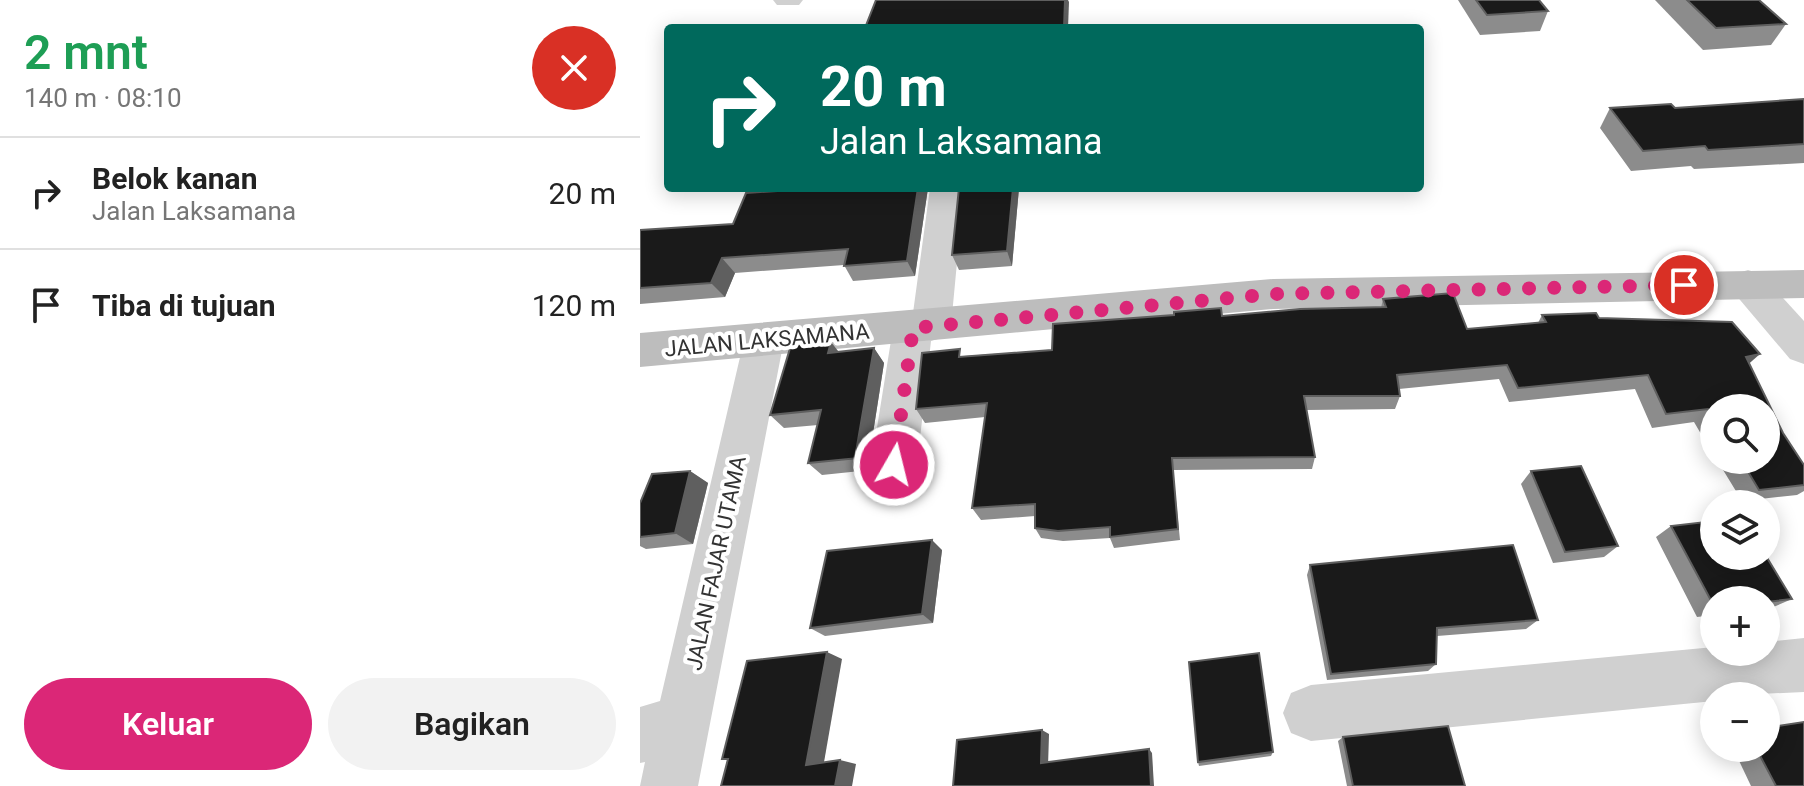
<!DOCTYPE html>
<html lang="id">
<meta charset="utf-8">
<style>
:root{--surface:#fff;--page:#f2f2f2;--text:#222;--muted:#767676;--line:#e0e0e0;--accent:#db2777}
body{margin:0;font-family:Roboto,sans-serif;background:var(--page);color:var(--text);height:100vh;display:flex;flex-direction:column;font-size:30px;white-space:nowrap}
*{box-sizing:border-box;margin:0}
p{font-size:26px;color:var(--muted)}
.icon{flex:none;width:44px;height:44px;fill:none;stroke:currentColor;stroke-width:2;stroke-linecap:round;stroke-linejoin:round}
.map{position:relative;flex:1;overflow:hidden}
.drawer{display:flex;flex-direction:column;background:var(--surface);width:640px}
.drawer>*{flex:none}
.hud{position:absolute;left:24px;top:24px;width:760px;height:168px;border-radius:8px;box-shadow:0 4px 20px #0003;background:#00695c;color:#fff;overflow:hidden}
.buttons{position:absolute;left:1060px;top:394px;display:grid;gap:16px}
.buttons a{display:grid;place-items:center;width:80px;height:80px;border-radius:50%;background:var(--surface);box-shadow:0 4px 20px #0003;font-size:40px}
.pin{position:absolute;display:grid;place-items:center;width:68px;height:68px;color:#fff;margin:-34px;border:4px solid #fff;border-radius:50%;box-shadow:0 2px 8px #0007}
.me{position:absolute;width:88px;margin:-44px;rotate:8deg;stroke-linejoin:round;filter:drop-shadow(0 0 6px #0008)}
.turn{display:flex;align-items:center;gap:28px;height:168px;padding:0 24px;font-size:36px}
.turn .icon{width:104px;height:104px;stroke-width:2.5}
.turn b{display:block;font-size:56px;line-height:68px}
.round{display:grid;place-items:center;flex:none;width:84px;height:84px;border-radius:42px;background:var(--page)}
.head{display:flex;align-items:center;justify-content:space-between;height:136px;padding:0 24px}
h1{font-size:48px;font-weight:600;line-height:60px;color:#1e9e55}
.action{display:flex;gap:16px;margin-top:auto;padding:16px 24px}
.action a{flex:1;height:92px;border-radius:48px;background:var(--accent);color:#fff;font-size:32px;font-weight:600;line-height:92px;text-align:center}
.action a+a{background:var(--page);color:var(--text)}
ul{padding:0;list-style:none}
li{display:flex;align-items:center;gap:24px;height:112px;padding:0 24px;border-top:2px solid var(--line)}
li div{flex:1}
li b{display:block;font-size:30px}
li em{font-style:normal}
main{display:flex;flex:1;min-height:0}
.map>svg:first-child{display:block}
</style>
<main>
<section class="drawer">
<div class="head"><div><h1>2 mnt</h1><p>140 m · 08:10</p></div><a class="round" style="background:#d93025;color:#fff"><svg class="icon" aria-label="close" viewBox="0 0 24 24"><path d="M6 6l12 12M18 6L6 18"/></svg></a></div>
<ul>
<li><svg class="icon" aria-label="right" viewBox="0 0 24 24"><path d="M7 20v-9h11M14 6l5 5-5 5"/></svg><div><b>Belok kanan</b><p>Jalan Laksamana</p></div><em>20 m</em></li>
<li><svg class="icon" aria-label="arrive" viewBox="0 0 24 24"><path d="M6 21V4h12l-3 4 3 4H6"/></svg><div><b>Tiba di tujuan</b></div><em>120 m</em></li>
</ul>
<div class="action"><a>Keluar</a><a>Bagikan</a></div>
</section>
<div class="map">
<svg width="1164" height="786" viewBox="0 0 1164 786">
<rect width="100%" height="100%" fill="#fff"/>
<g fill="none" stroke-linecap="round" stroke-linejoin="round">
<g fill="#d0d0d0" fill-rule="evenodd">
<polygon points="133,0 163,0 159,5 137,5"/>
<polygon points="290,188 324,188 311,326 305,337 291,341 277,465 270,479 254,485 238,479 231,465 253,328 259,317 273,313"/>
<polygon points="1108,270 1121,274 1164,321 1164,364 1150,359 1095,294 1089,284 1095,274"/>
<polygon points="124,324 138,329 144,340 58,786 0,786 5,762 0,763 0,707 20,701 104,340 110,329"/>
<polygon points="1164,638 1164,692 1074,696 1074,701 671,741 651,733 643,713 651,693 671,685 1074,647 1074,652 1126,652 1126,642"/>
</g>
<polygon fill="#bdbdbd" fill-rule="evenodd" points="1164,270 1164,298 633,309 0,367 0,333 633,279"/>
</g>
<g fill="#8c8c8c">
<polygon points="818,0 899,0 908,11 900,31 840,35"/>
<polygon points="1015,0 1119,0 1146,24 1131,45 1063,50"/>
<polygon points="1164,99 1164,163 1054,169 1051,166 991,171 960,128 970,108 1035,108"/>
<polygon points="184,188 288,188 275,276 213,281 204,265 95,273 85,297 0,304 0,230 93,224"/>
<polygon points="319,188 379,188 372,266 319,270 312,255"/>
<polygon points="743,299 827,329 898,323 902,315 959,318 1109,363 1143,433 1164,465 1164,491 1157,495 1102,501 1077,460 1126,460 1074,408 1074,456 1054,422 1012,428 995,389 869,402 859,379 759,389 760,396 755,409 666,410 675,457 672,469 533,470 540,540 474,548 470,538 423,541 401,538 395,528 395,516 341,520 332,508 345,417 285,423 276,409 324,356 412,350 582,316 741,308"/>
<polygon points="234,348 244,363 228,465 230,470 182,475 168,463 178,425 144,428 130,415 198,352"/>
<polygon points="50,471 68,483 53,544 6,549 0,546 0,503"/>
<polygon points="891,471 978,546 964,557 913,563 881,484"/>
<polygon points="1031,526 1152,599 1131,608 1126,608 1126,600 1074,600 1074,615 1057,617 1016,537"/>
<polygon points="302,550 293,623 185,636 170,628"/>
<polygon points="670,565 898,620 886,629 797,636 796,664 788,671 687,680 667,575"/>
<polygon points="703,737 825,786 707,786 698,741"/>
<polygon points="1093,748 1126,748 1164,786 1111,786"/>
<polygon points="633,752 631,756 559,766 558,762"/>
</g>
<g fill="#5f5f5f">
<polygon points="425,0 428,0 429,2 428,28 424,28"/>
<polygon points="278,188 288,188 275,276 267,261"/>
<polygon points="373,188 379,188 372,266 367,251"/>
<polygon points="82,258 95,273 85,297 71,283"/>
<polygon points="191,342 202,356 188,353"/>
<polygon points="234,348 244,363 228,465 230,470 219,458 216,452"/>
<polygon points="1120,354 1104,368 1106,357"/>
<polygon points="50,471 68,483 53,544 35,533"/>
<polygon points="292,540 302,550 293,623 282,614"/>
<polygon points="187,652 202,659 183,768 166,765"/>
<polygon points="402,730 409,734 408,766 401,763"/>
<polygon points="509,749 512,753 514,786 511,786"/>
<polygon points="200,760 216,764 212,786 195,786"/>
</g>
<g fill="#1a1a1a" stroke="#5f5f5f" stroke-width="2">
<polygon points="236,0 425,0 424,28 225,28"/>
<polygon points="836,0 899,0 908,11 847,15"/>
<polygon points="1047,0 1119,0 1146,24 1076,28"/>
<polygon points="1164,99 1164,144 1068,150 1065,146 1003,151 970,108 1031,104 1035,108"/>
<polygon points="184,188 278,188 267,261 204,266 208,249 82,258 71,283 0,288 0,230 93,224 106,193"/>
<polygon points="319,188 373,188 367,251 312,255"/>
<polygon points="813,293 827,329 906,322 902,315 956,313 959,318 1092,322 1120,354 1106,357 1143,433 1164,465 1164,485 1119,490 1101,460 1126,460 1126,408 1074,408 1074,418 1068,409 1026,414 1008,375 878,388 867,365 757,375 760,396 664,396 675,457 532,458 538,529 470,537 470,527 418,531 395,528 395,504 332,508 347,403 276,409 282,353 320,349 319,357 412,350 413,324 534,315 534,312 581,308 582,316 660,309 746,307 743,299"/>
<polygon points="191,342 188,353 234,348 216,452 219,458 168,463 181,410 130,415 151,345"/>
<polygon points="941,466 978,546 925,552 891,471"/>
<polygon points="50,471 35,533 0,537 0,503 12,474"/>
<polygon points="1074,521 1074,556 1126,556 1152,599 1126,602 1126,600 1074,600 1074,606 1031,526"/>
<polygon points="292,540 282,614 170,628 187,551"/>
<polygon points="873,545 898,620 797,628 796,664 691,674 670,565"/>
<polygon points="187,652 166,765 200,760 195,786 81,786 88,759 82,759 107,661"/>
<polygon points="619,653 633,752 558,762 549,662"/>
<polygon points="1164,722 1164,786 1136,786 1116,748 1126,748 1126,728"/>
<polygon points="808,726 825,786 713,786 703,737"/>
<polygon points="402,730 401,763 509,749 511,786 313,786 317,740"/>
</g>
<g fill="none" stroke-linecap="round" stroke-linejoin="round">
<polyline stroke="#db2777" stroke-width="14" stroke-dasharray="0 25.2" points="254,465 273,328 633,294 1044,285"/>
</g>
<g text-anchor="middle" dominant-baseline="central" stroke-width="8" stroke-linejoin="round" paint-order="stroke">
<g font-size="22" fill="#333" stroke="#fff">
<text transform="translate(127 340) rotate(-5)">JALAN LAKSAMANA</text>
<text transform="translate(76 563) rotate(-78)">JALAN FAJAR UTAMA</text>
</g>
</g>
</svg>
<div class="buttons">
<a><svg class="icon" aria-label="search" viewBox="0 0 24 24"><circle cx="10" cy="10" r="6"/><path d="M15 15l6 6"/></svg></a>
<a><svg class="icon" aria-label="layers" viewBox="0 0 24 24"><path d="M12 4l9 5-9 5-9-5zM3 14l9 5 9-5"/></svg></a>
<a>+</a>
<a>−</a>
</div>
<div class="pin" style="left:1044px;top:285px;background:#d93025"><svg class="icon" aria-label="arrive" viewBox="0 0 24 24"><path d="M6 21V4h12l-3 4 3 4H6"/></svg></div>
<svg class="me" style="left:254px;top:465px" viewBox="-20 -20 40 40"><circle r="17" fill="#db2777" stroke="#fff" stroke-width="3"/><path d="M0-11L8 9 0 5-8 9z" fill="#fff"/></svg>
<div class="hud">
<div class="turn"><svg class="icon" aria-label="right" viewBox="0 0 24 24"><path d="M7 20v-9h11M14 6l5 5-5 5"/></svg><div><b>20 m</b>Jalan Laksamana</div></div>
</div>
</div>
</main>
